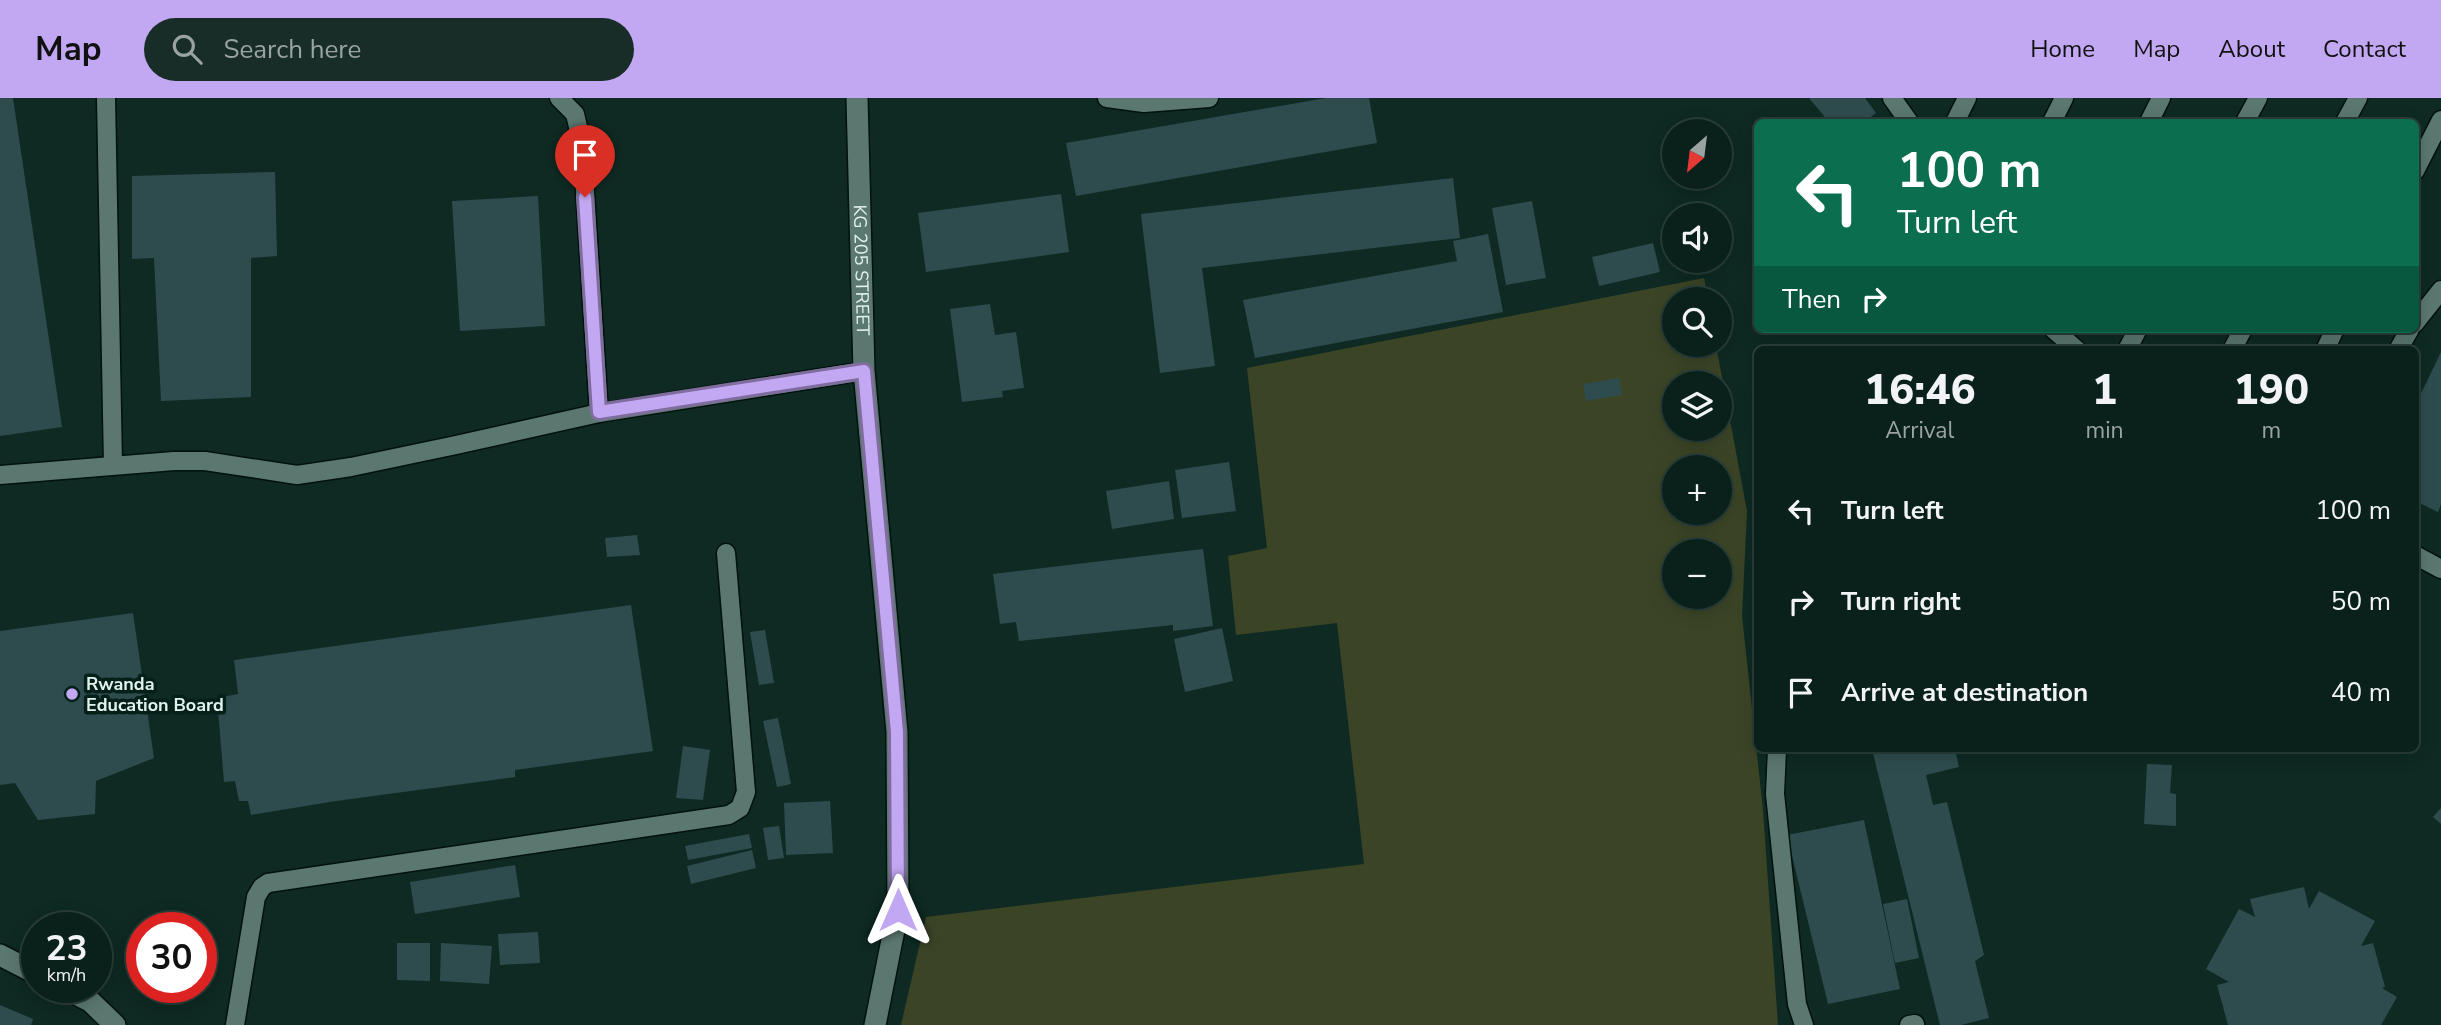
<!DOCTYPE html>
<meta charset="utf-8">
<style>
:root{--surface:#0a201a;--page:#182d27;--text:#f1f3f6;--muted:#99a3a2;--line:#2a3e39;--accent:#c2a8f2}
body{margin:0;font-family:"Nunito Sans",sans-serif;background:var(--page);color:var(--text);height:100vh;display:flex;flex-direction:column;font-size:26px;white-space:nowrap}
*{box-sizing:border-box;margin:0}
p{font-size:23px;color:var(--muted)}
.icon{flex:none;width:38px;height:38px;fill:none;stroke:currentColor;stroke-width:2;stroke-linecap:round;stroke-linejoin:round}
.map{position:relative;flex:1;overflow:hidden}
.details{position:absolute;left:1754px;top:248px;width:665px;height:406px;display:flex;flex-direction:column;background:var(--surface);border-radius:10px;box-shadow:0 4px 18px #0003,0 0 0 2px var(--line)}
.details>*{flex:none}
.hud{position:absolute;left:1754px;top:21px;width:665px;height:214px;border-radius:10px;box-shadow:0 4px 18px #0003,0 0 0 2px var(--line);background:#0b6e4f;color:#fff;overflow:hidden}
.needle{width:46px;rotate:208deg}
.tools{position:absolute;left:1662px;top:21px;display:grid;gap:14px}
.tools a{display:grid;place-items:center;width:70px;height:70px;border-radius:50%;background:var(--surface);box-shadow:0 4px 18px #0003,0 0 0 2px var(--line);font-size:35px}
.speed{position:absolute;left:21px;top:814px;display:flex;gap:14px;font-size:35px;font-weight:700;text-align:center}
.speed>*{display:grid;place-content:center;width:91px;height:91px;border-radius:50%;background:var(--surface);box-shadow:0 4px 18px #0003,0 0 0 2px var(--line);line-height:1}
.speed small{font-size:18px;font-weight:400}
.speed .limit{border:10px solid #d22;background:#fff;color:#111}
.pin{position:absolute;display:grid;place-items:center;width:60px;height:60px;color:#fff;margin:-72px -30px;border-radius:50% 50% 50% 0;rotate:-45deg;box-shadow:0 0 7px #0007}
.pin .icon{rotate:45deg}
.me{position:absolute;width:77px;margin:-38px;rotate:0deg;stroke-linejoin:round;filter:drop-shadow(0 0 5px #0008)}
.turn{display:flex;align-items:center;gap:24px;height:147px;padding:0 28px;font-size:32px}
.turn .icon{width:91px;height:91px;stroke-width:2.5}
.turn b{display:block;font-size:49px;line-height:60px}
.then{display:flex;align-items:center;height:66px;padding:0 28px;background:#0003;gap:14px;font-size:26px}
.eta{display:flex;justify-content:space-evenly;align-items:center;height:119px;text-align:center}
.eta b{font-size:42px;font-weight:800;line-height:49px}
ul{padding:0;list-style:none}
li{display:flex;align-items:center;gap:21px;height:91px;padding:0 28px}
li div{flex:1}
li b{display:block;font-size:26px}
li em{font-style:normal}
header{display:flex;align-items:center;gap:42px;box-sizing:border-box;height:98px;padding:0 35px;background:var(--accent);color:#111}
header strong{font-size:33px}
nav{display:flex;gap:38px;margin-inline-start:auto;font-size:24px}
.search{width:490px;height:63px;background:var(--page);display:flex;align-items:center;gap:18px;box-sizing:border-box;padding:0 24px;border-radius:38px;color:var(--muted);font-size:26px}
.map>svg:first-child{display:block}
</style>
<header>
<strong>Map</strong>
<div class="search"><svg class="icon" aria-label="search" viewBox="0 0 24 24"><circle cx="10" cy="10" r="6"/><path d="M15 15l6 6"/></svg>Search here</div>
<nav><a>Home</a><a>Map</a><a>About</a><a>Contact</a></nav>
</header>
<div class="map">
<svg width="2441" height="927" viewBox="0 0 2441 927">
<rect width="100%" height="100%" fill="#0e2a23"/>
<path fill="#3b4526" fill-rule="evenodd" d="M1704 180 1708 201H1675V247H1716L1747 413 1742 518 1763 712 1778 927H901L926 819 1364 766 1337 525 1236 537 1228 458 1267 450 1247 270ZM1675 285H1720V331H1675ZM1675 369H1720V415H1675ZM1675 453H1720V499H1675Z"/>
<g fill="#2e4c4e">
<polygon points="0,0 13,0 62,329 0,338"/>
<polygon points="1326,0 1369,0 1377,45 1076,98 1066,45"/>
<polygon points="1809,0 1865,0 1876,15 1864,24 1829,24"/>
<polygon points="275,74 277,158 251,160 251,299 161,303 154,160 132,161 132,78"/>
<polygon points="1453,80 1460,140 1202,170 1215,268 1160,275 1141,116"/>
<polygon points="1061,96 1069,154 926,174 918,115"/>
<polygon points="538,98 545,228 460,233 452,103"/>
<polygon points="1532,103 1546,180 1506,187 1492,110"/>
<polygon points="1488,136 1503,214 1255,260 1243,202 1457,163 1453,143"/>
<polygon points="1653,145 1660,174 1599,188 1592,159"/>
<polygon points="990,206 995,237 1016,234 1024,290 1002,293 1003,299 962,304 950,211"/>
<polygon points="2441,254 2441,406 2438,414 2415,403 2415,308"/>
<polygon points="1619,280 1622,297 1586,303 1583,286"/>
<polygon points="1229,364 1236,413 1182,420 1175,372"/>
<polygon points="1169,383 1174,421 1112,431 1106,393"/>
<polygon points="637,437 640,457 607,459 605,440"/>
<polygon points="1203,451 1213,528 1173,533 1173,527 1019,543 1016,524 1000,526 993,476"/>
<polygon points="631,507 653,653 515,672 515,679 336,703 251,717 248,703 239,703 235,683 224,684 217,600 238,596 234,562"/>
<polygon points="133,515 154,660 96,683 95,716 38,722 15,685 0,687 0,533"/>
<polygon points="1222,530 1233,583 1185,594 1174,541"/>
<polygon points="765,532 774,585 759,587 750,534"/>
<polygon points="778,620 791,686 777,689 763,623"/>
<polygon points="683,648 710,652 703,702 676,700"/>
<polygon points="1872,651 1955,651 1959,669 1926,677 1933,707 1947,704 1984,857 1975,863 1989,920 1961,927 1940,927"/>
<polygon points="2147,666 2172,667 2170,695 2176,696 2176,728 2144,726"/>
<polygon points="830,703 833,755 786,757 784,705"/>
<polygon points="2441,710 2441,726 2433,719"/>
<polygon points="1864,722 1900,891 1828,906 1787,737"/>
<polygon points="779,728 784,760 768,762 763,730"/>
<polygon points="749,736 752,750 688,762 685,748"/>
<polygon points="752,752 756,770 691,786 687,768"/>
<polygon points="515,767 520,799 415,816 410,784"/>
<polygon points="2304,789 2309,811 2319,793 2375,823 2361,848 2373,845 2385,889 2382,890 2397,899 2381,927 2228,927 2217,887 2229,884 2206,871 2239,811 2255,819 2250,801"/>
<polygon points="1907,801 1919,860 1895,865 1883,806"/>
<polygon points="538,834 540,865 500,867 498,836"/>
<polygon points="397,845 430,845 430,883 397,882"/>
<polygon points="441,845 492,848 489,886 440,883"/>
<polygon points="0,907 33,921 31,927 0,927"/>
</g>
<g fill="none" stroke-linecap="round" stroke-linejoin="round">
<defs>
<g id="lane">
<polyline points="106,0 113,367"/>
<polyline points="559,0 575,16 582,46 599,315"/>
<polyline points="1107,0 1144,5 1209,0"/>
<polyline points="1892,0 1909,24"/>
<polyline points="1955,24 1967,0"/>
<polyline points="2052,24 2064,0"/>
<polyline points="2149,24 2161,0"/>
<polyline points="2245,24 2258,0"/>
<polyline points="2345,24 2358,0"/>
<polyline points="2415,73 2441,22"/>
<polyline points="2415,225 2441,192"/>
<polyline points="2053,231 2077,252"/>
<polyline points="2127,252 2138,231"/>
<polyline points="2232,252 2243,231"/>
<polyline points="2325,252 2335,231"/>
<polyline points="2398,252 2410,231"/>
<polyline points="0,377 174,363 205,363 297,377 351,369 456,347 599,315 864,273"/>
<polyline points="2415,457 2441,471"/>
<polyline points="1777,651 1775,696 1797,906 1804,927"/>
<polyline points="235,927 256,799 262,789 268,785 729,717 740,710 746,694 726,455"/>
<polyline points="1909,927 1915,926"/>
</g>
<g id="street">
<path id="s1" d="M857 0 864 273 897 634 898 812 875 927"/>
<polyline points="0,857 37,876"/>
<polyline points="62,889 90,903 115,927"/>
</g>
</defs>
<use href="#lane" stroke="#00120c" stroke-width="21"/>
<use href="#street" stroke="#00120c" stroke-width="24"/>
<use href="#lane" stroke="#5b7870" stroke-width="18"/>
<use href="#street" stroke="#5b7870" stroke-width="21"/>
</g>
<g fill="none" stroke-linecap="round" stroke-linejoin="round">
<defs>
<polyline id="route" points="585,99 599,314 864,273 897,634 898,812"/>
</defs>
<use href="#route" stroke="#7e6d9d" stroke-width="18"/>
<use href="#route" stroke="#c2a8f2" stroke-width="12"/>
</g>
<circle fill="#c2a8f2" stroke="#042019" stroke-width="2.5" cx="72" cy="596" r="7"/>
<g text-anchor="middle" dominant-baseline="central" stroke-width="7" stroke-linejoin="round" paint-order="stroke">
<g font-size="18" fill="#e2f2ec" stroke="#042019">
<text stroke="none"><textPath href="#s1" startOffset="172">KG 205 STREET</textPath></text>
</g>
<g font-size="18" font-weight="bold" fill="#e2f2ec" stroke="#042019" text-anchor="start">
<text x="86" y="586">Rwanda<tspan x="86" dy="21">Education Board</tspan></text>
</g>
</g>
</svg>
<div class="tools">
<a><svg class="needle" viewBox="-14 -14 28 28"><path d="M0-13l5 13h-10z" fill="#e53935"/><path d="M0 13l5-13h-10z" fill="#99a3a2"/></svg></a>
<a><svg class="icon" aria-label="sound" viewBox="0 0 24 24"><path d="M4 9h4l5-4v14l-5-4H4zM17 9q2 3 0 6"/></svg></a>
<a><svg class="icon" aria-label="search" viewBox="0 0 24 24"><circle cx="10" cy="10" r="6"/><path d="M15 15l6 6"/></svg></a>
<a><svg class="icon" aria-label="layers" viewBox="0 0 24 24"><path d="M12 4l9 5-9 5-9-5zM3 14l9 5 9-5"/></svg></a>
<a>+</a>
<a>−</a>
</div>
<div class="speed"><div>23<small>km/h</small></div><div class="limit">30</div></div>
<div class="pin" style="left:585px;top:99px;background:#d93025"><svg class="icon" aria-label="arrive" viewBox="0 0 24 24"><path d="M6 21V4h12l-3 4 3 4H6"/></svg></div>
<svg class="me" style="left:898px;top:812px" viewBox="-20 -20 40 40"><path d="M0-17L14 15 0 8-14 15z" fill="#c2a8f2" stroke="#fff" stroke-width="4"/></svg>
<div class="hud">
<div class="turn"><svg class="icon" aria-label="left" viewBox="0 0 24 24"><path d="M17 20v-9H6M10 6l-5 5 5 5"/></svg><div><b>100 m</b>Turn left</div></div>
<div class="then">Then<svg class="icon" aria-label="right" viewBox="0 0 24 24"><path d="M7 20v-9h11M14 6l5 5-5 5"/></svg></div>
</div>
<section class="details">
<div class="eta">
<div><b>16:46</b><p>Arrival</p></div>
<div><b>1</b><p>min</p></div>
<div><b>190</b><p>m</p></div>
</div>
<ul>
<li><svg class="icon" aria-label="left" viewBox="0 0 24 24"><path d="M17 20v-9H6M10 6l-5 5 5 5"/></svg><div><b>Turn left</b></div><em>100 m</em></li>
<li><svg class="icon" aria-label="right" viewBox="0 0 24 24"><path d="M7 20v-9h11M14 6l5 5-5 5"/></svg><div><b>Turn right</b></div><em>50 m</em></li>
<li><svg class="icon" aria-label="arrive" viewBox="0 0 24 24"><path d="M6 21V4h12l-3 4 3 4H6"/></svg><div><b>Arrive at destination</b></div><em>40 m</em></li>
</ul>
</section>
</div>
